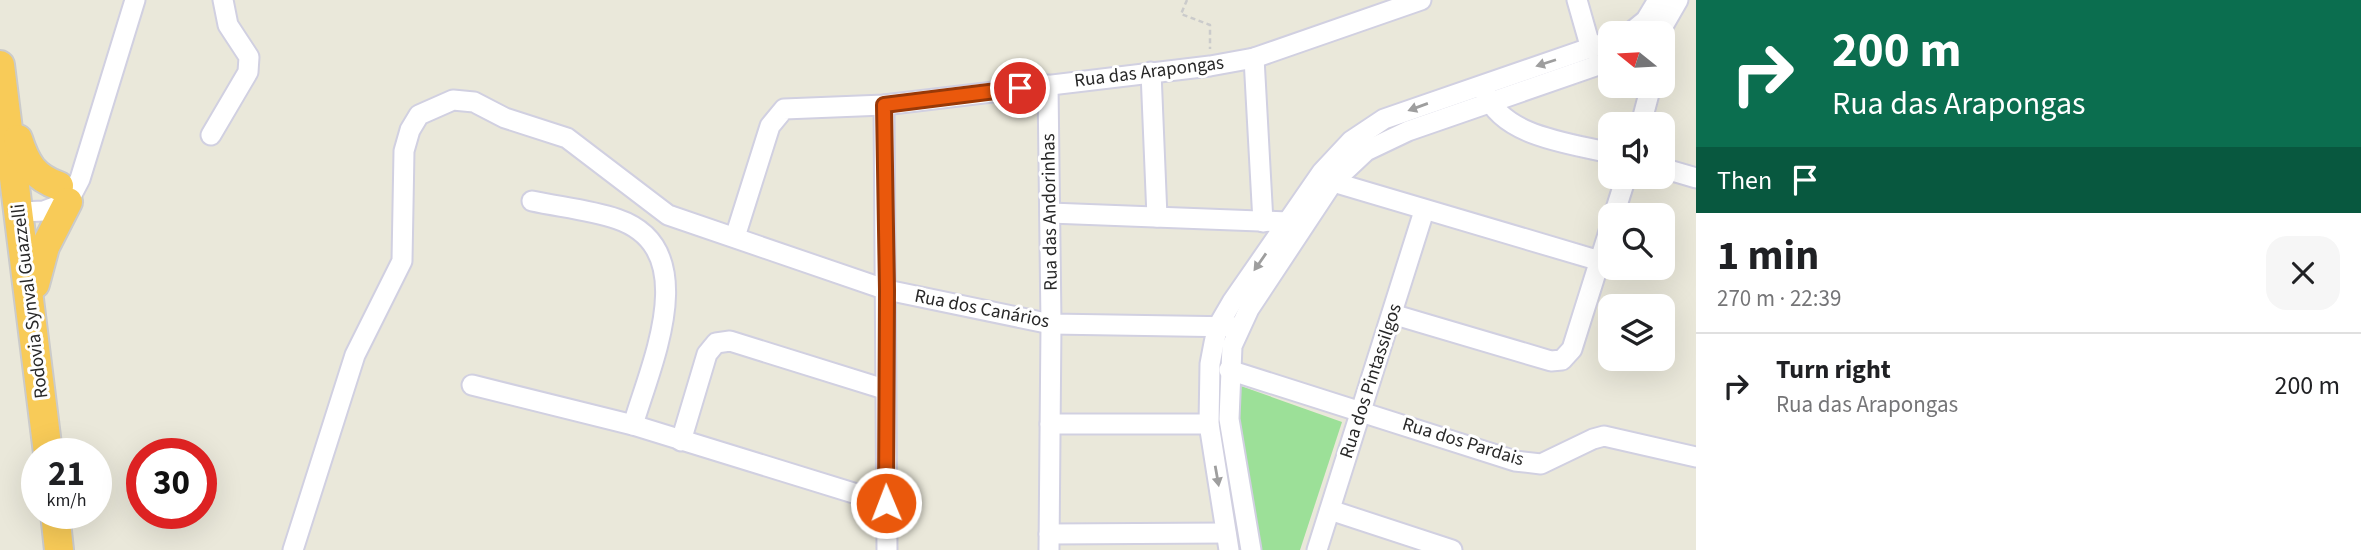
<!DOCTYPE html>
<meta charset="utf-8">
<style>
:root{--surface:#fff;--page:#f6f6f6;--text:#202124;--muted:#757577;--line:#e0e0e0}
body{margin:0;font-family:"Source Sans 3",sans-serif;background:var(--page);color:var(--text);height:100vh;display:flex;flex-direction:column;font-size:26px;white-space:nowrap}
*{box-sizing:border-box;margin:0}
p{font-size:23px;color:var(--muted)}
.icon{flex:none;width:38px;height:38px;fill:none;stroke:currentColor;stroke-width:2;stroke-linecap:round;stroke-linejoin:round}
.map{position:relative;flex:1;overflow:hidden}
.sheet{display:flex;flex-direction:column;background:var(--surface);width:665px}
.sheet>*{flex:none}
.top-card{background:#0b6e4f;color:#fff;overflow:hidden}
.needle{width:46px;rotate:288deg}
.fabs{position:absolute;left:1598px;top:21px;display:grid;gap:14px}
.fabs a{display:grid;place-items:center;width:77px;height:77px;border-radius:14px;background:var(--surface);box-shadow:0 7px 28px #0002;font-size:35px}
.speed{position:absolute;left:21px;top:438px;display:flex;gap:14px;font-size:35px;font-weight:700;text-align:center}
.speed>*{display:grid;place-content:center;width:91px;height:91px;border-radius:50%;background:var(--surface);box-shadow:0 7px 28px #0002;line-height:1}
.speed small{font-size:18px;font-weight:400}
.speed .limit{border:10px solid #d22;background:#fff;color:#111}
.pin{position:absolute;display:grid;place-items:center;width:60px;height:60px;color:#fff;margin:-30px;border:4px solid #fff;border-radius:50%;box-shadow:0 2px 7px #0007}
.me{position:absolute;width:77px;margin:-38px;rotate:359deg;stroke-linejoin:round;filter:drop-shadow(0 0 5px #0008)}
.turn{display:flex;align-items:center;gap:24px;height:147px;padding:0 21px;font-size:32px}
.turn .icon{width:91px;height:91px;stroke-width:2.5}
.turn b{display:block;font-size:49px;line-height:60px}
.then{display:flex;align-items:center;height:66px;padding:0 21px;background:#0003;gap:14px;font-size:26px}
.round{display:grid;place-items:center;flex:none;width:74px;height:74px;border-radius:21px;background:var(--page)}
.head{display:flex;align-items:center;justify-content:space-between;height:119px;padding:0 21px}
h1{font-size:42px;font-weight:700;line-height:52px}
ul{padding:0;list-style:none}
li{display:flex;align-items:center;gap:21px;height:105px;padding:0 21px;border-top:2px solid var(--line)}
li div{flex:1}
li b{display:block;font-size:26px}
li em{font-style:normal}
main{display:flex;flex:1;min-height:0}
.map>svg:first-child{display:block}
</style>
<main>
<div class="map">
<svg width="1696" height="550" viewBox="0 0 1696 550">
<rect width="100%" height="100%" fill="#eae8da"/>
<polygon fill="#9ce098" points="1238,385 1342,422 1300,550 1260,550 1235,407"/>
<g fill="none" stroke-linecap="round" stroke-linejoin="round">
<defs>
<g id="minor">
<polyline points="1577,0 1591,49"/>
<polyline points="1630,33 1646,20 1658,0"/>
<polyline points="1659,33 1678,0"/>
<polyline points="1254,58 1263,222"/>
<polyline points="1151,72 1157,217"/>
<polyline points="1048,85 1051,324 1049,550"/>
<path d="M1486 94C1504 137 1570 143 1610 153"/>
<polyline points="884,105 887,550"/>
<polyline points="1641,124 1651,86"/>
<polyline points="211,135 248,72 249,57 228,25 223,0"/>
<polyline points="1662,168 1696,178"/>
<polyline points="1333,182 1600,261"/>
<path d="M532 201C560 207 590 210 617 219 705 249 650 366 633 425"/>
<polyline points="20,212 44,211 68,202 80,179 135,0"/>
<polyline points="1050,213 1288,222"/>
<polyline points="1614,215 1626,177"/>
<polyline points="735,237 770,126 784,109 884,105 1210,66 1254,58 1421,0"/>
<polyline points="1392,314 1551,361 1562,360 1572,349 1610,228"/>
<polyline points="1229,370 1515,461 1541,464 1593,439 1604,436 1696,457"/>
<polyline points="472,385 633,425 886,503"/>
<polyline points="1050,424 1209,424"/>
<polyline points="681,441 707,354 716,343 730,341 884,389"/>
<polyline points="1330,510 1452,550"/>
<polyline points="1049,534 1226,533"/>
<polyline points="293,550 355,355 402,261 404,151 410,130 419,115 453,100 474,102 505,118 567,138 668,215 887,290 1051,324 1239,327"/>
<polyline points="1229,550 1209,424 1210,364 1214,343 1218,326 1232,302 1322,172 1351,141 1384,119 1610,41"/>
<polyline points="1251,550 1229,419 1232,346 1249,309 1333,182 1366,151 1408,131 1610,61"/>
<polyline points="1317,550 1424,211"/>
</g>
<g id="highway">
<polyline points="0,65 48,453"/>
<path d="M18 139C26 164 34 177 59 186"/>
<polyline points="35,284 45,247 68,202"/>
<polyline points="55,513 59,550"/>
</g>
</defs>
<use href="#minor" stroke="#d1d0e1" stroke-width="23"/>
<use href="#highway" stroke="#cbcbcb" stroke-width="32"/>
<polyline stroke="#cbcbcb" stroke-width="2.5" stroke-dasharray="5 3.5" stroke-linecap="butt" points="1187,0 1181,14 1210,25 1210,49"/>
<use href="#minor" stroke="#fff" stroke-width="19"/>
<use href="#highway" stroke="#f8cb58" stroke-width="28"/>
</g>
<defs><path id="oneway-solid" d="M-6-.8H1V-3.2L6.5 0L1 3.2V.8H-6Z" transform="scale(1.75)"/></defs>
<g fill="#9e9e9e">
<use href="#oneway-solid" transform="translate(1546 63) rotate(162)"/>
<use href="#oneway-solid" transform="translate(1418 107) rotate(160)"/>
<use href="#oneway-solid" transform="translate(1260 262) rotate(125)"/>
<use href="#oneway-solid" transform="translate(1217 476) rotate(80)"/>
</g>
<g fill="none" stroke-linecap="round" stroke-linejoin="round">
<defs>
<polyline id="route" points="886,503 887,290 884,105 1020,88"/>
</defs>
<use href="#route" stroke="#983908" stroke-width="18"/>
<use href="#route" stroke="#ea580c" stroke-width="12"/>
</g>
<g text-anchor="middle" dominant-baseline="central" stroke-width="6" stroke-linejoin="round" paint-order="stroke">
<g font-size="19" fill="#282828" stroke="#fff">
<text transform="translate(1149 72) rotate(-7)">Rua das Arapongas</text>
<text transform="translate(1050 212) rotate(-91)">Rua das Andorinhas</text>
<text transform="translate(30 301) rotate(-97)">Rodovia Synval Guazzelli</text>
<text transform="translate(982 309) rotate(11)">Rua dos Canários</text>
<text transform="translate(1371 381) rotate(-72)">Rua dos Pintassilgos</text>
<text transform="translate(1463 442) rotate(17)">Rua dos Pardais</text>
</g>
</g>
</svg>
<div class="fabs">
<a><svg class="needle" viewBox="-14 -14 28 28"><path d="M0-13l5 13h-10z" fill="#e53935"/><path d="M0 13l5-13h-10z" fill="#757577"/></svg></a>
<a><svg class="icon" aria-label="sound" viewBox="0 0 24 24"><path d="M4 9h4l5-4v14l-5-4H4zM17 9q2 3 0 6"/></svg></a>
<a><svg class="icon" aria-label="search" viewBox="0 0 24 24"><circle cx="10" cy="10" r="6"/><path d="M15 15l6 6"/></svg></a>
<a><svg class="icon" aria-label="layers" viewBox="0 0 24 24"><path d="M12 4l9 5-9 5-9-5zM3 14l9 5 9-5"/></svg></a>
</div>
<div class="speed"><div>21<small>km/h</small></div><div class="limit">30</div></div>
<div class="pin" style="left:1020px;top:88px;background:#d93025"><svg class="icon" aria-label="arrive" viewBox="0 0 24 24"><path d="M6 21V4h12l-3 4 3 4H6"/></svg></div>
<svg class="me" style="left:886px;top:503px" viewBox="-20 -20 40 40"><circle r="17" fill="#ea580c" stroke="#fff" stroke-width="3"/><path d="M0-11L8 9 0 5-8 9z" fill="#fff"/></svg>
</div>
<section class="sheet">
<div class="top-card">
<div class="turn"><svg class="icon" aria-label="right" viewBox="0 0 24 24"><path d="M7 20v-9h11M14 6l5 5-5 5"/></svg><div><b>200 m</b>Rua das Arapongas</div></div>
<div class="then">Then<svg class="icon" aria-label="arrive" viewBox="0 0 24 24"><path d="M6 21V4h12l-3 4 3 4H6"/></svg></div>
</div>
<div class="head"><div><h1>1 min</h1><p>270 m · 22:39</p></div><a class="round"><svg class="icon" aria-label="close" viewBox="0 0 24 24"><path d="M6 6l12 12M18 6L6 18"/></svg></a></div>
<ul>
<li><svg class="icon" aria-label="right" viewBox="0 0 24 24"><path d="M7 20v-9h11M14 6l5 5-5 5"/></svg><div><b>Turn right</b><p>Rua das Arapongas</p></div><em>200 m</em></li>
</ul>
</section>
</main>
